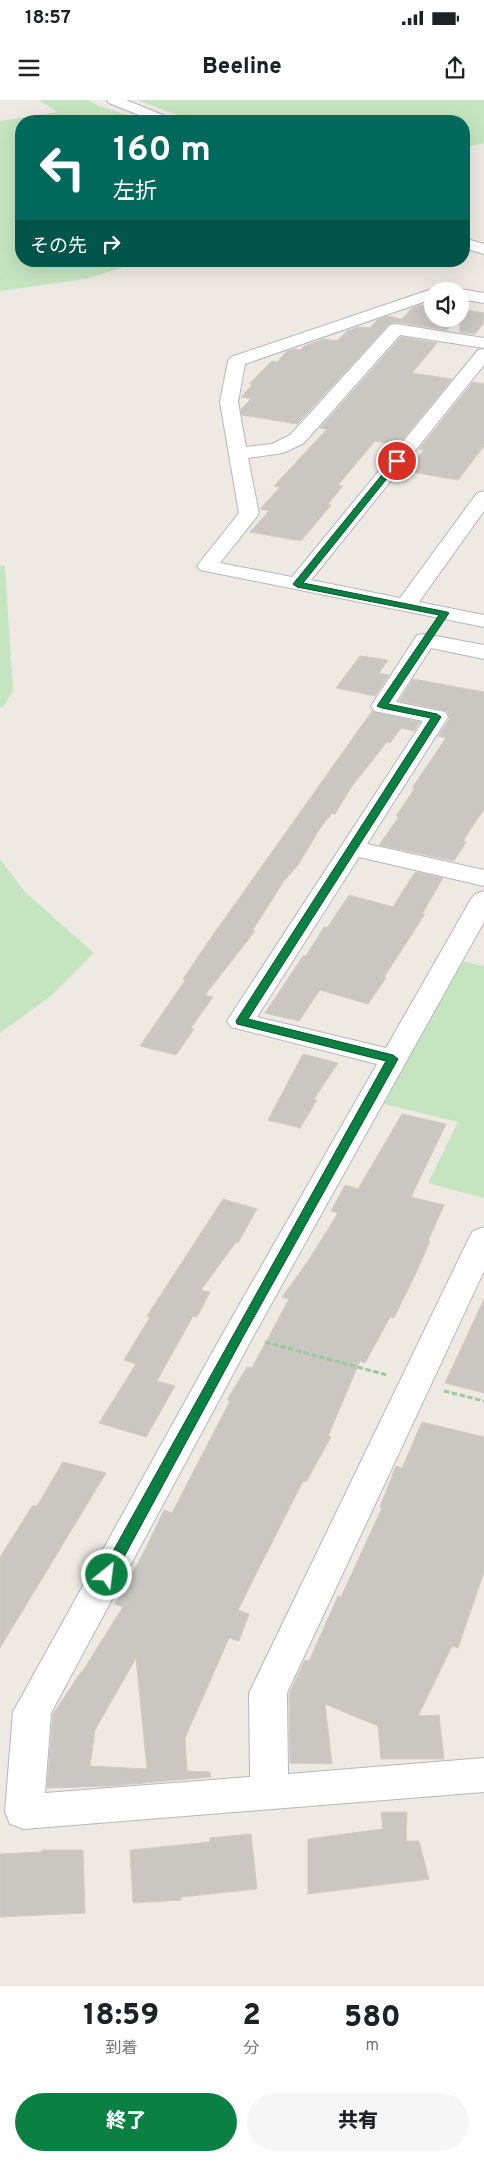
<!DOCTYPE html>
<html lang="ja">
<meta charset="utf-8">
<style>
:root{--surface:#fff;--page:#f6f6f6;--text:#202124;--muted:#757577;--accent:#0b8043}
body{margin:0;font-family:Overpass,"Noto Sans JP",sans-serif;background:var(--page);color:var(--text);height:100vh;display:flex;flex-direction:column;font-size:19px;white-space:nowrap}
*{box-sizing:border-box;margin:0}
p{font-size:16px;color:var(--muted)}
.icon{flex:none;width:28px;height:28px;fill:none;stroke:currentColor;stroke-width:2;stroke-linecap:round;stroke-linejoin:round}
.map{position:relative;height:1886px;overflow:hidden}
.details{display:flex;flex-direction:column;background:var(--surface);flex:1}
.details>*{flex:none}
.top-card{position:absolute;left:15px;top:15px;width:455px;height:152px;border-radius:20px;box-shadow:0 5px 20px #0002;background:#00695c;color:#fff;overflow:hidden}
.buttons{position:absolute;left:424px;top:182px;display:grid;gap:10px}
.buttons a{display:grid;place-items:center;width:45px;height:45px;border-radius:50%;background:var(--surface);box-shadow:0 5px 20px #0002;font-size:25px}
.pin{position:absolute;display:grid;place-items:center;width:42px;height:42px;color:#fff;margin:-21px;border:2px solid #fff;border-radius:50%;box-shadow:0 1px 5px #0007}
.me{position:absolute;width:55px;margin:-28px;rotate:29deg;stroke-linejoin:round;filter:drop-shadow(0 0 4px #0008)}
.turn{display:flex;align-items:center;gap:18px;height:105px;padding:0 15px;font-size:22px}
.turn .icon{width:65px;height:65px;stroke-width:2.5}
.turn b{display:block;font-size:35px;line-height:42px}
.then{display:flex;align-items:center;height:48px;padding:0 15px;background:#0003;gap:10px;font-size:19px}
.eta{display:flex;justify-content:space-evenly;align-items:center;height:85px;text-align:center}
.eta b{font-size:30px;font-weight:800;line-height:35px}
.button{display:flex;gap:10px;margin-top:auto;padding:10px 15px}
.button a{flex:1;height:58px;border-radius:30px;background:var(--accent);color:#fff;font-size:20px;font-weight:800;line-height:58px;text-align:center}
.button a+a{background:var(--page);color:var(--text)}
.status{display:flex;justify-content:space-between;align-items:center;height:35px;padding:0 25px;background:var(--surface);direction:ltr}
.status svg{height:14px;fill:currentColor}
header{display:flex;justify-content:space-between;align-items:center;height:65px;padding:0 15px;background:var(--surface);font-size:22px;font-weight:800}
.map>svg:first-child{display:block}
</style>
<div class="status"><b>18:57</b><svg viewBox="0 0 49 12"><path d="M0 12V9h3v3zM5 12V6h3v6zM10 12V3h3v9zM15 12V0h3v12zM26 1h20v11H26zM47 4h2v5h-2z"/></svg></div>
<header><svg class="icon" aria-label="menu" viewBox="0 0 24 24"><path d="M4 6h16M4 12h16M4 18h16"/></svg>Beeline<svg class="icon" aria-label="share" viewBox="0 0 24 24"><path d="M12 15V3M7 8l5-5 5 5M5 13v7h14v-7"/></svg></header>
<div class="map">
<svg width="484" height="1886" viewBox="0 0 484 1886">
<rect width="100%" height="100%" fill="#eeeae3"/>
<g fill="#c5e5c0">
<polygon points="39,0 88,0 99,6 146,21 21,21 21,161 143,161 86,179 0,191 0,21 57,12"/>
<polygon points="138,0 484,0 484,43 464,48 464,21 193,21"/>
<polygon points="0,465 5,466 13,591 3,607 0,607"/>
<polygon points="0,759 25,792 94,853 51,896 0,933"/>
<polygon points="461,861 484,866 484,1098 428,1083 458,1022 384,1004"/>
</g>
<g fill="#cac7c2" stroke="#d2cbc2" fill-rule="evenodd">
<polygon points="421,205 432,207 432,219 456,219 447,230 396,222 389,224 297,324 242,315 241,309 251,299 241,297 253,284 249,284 272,261 277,262 287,251 295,249 300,250 304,246 324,239 337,241 347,231 358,227 370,228 377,220 387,216 402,219 412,208"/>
<polygon points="460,209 484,213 484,223 475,234 460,232"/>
<polygon points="401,237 437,243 412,273 452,279 398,345 375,341 338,385 343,386 328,404 331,405 301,441 250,432 269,411 260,409 280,387 274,386 327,329 320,328"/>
<polygon points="473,282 484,284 484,346 458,380 407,371 424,350 419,349"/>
<polygon points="360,556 388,560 379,573 389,575 375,596 336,588"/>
<polygon points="413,579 484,592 484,709 463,741 466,742 454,761 379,745 399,717 396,716 415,688 412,688 446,638 438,636 450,618 447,611 399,601"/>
<polygon points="372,611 420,622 414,631 401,628 390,643 387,642 352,686 335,714 332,713 319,730 298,765 284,781 252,831 255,831 205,895 213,897 191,928 194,929 176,955 140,946 186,879 183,879 208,842"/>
<polygon points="415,772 443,778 422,814 425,814 384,877 386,878 368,904 320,890 299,921 265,913 303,856 306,856 324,827 327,828 349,795 393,807"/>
<polygon points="303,954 338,963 314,999 317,1000 300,1028 268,1020"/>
<path d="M402 1014 446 1024 411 1097 444 1105 428 1141H430L417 1171 394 1218 390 1217 365 1263 360 1261 328 1336 331 1337 306 1382 303 1381 238 1510 249 1514 239 1541 229 1538 185 1638 187 1671 210 1672 211 1677 110 1686 47 1688 53 1614 81 1572H82L123 1507 115 1504 145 1450 164 1410 172 1413 230 1301 227 1300 247 1267 252 1268 289 1199 282 1197 306 1164 338 1113 331 1111 345 1085 358 1089ZM136 1558 147 1669 90 1666 95 1630Z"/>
<polygon points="223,1099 257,1109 238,1143 236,1142 201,1190 210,1192 197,1217 193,1216 157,1281 175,1286 146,1337 99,1323 136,1264 124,1260 150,1217 147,1216"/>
<polygon points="484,1199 484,1293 445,1283"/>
<polygon points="422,1322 484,1337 484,1472 458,1548 452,1546 418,1616 439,1615 444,1659 381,1659 378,1626 325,1604 332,1664 290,1663 289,1594 305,1560 309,1561 338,1496 341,1497 382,1408 380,1407 396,1366 402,1368"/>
<polygon points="63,1362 106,1373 0,1548 0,1457 33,1405 37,1406"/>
<polygon points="381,1712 407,1712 406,1741 419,1741 429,1779 308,1794 308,1739 383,1729"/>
<polygon points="251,1734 257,1789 181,1797 181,1800 133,1803 130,1750 210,1742 210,1738"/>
<polygon points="42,1750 83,1750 85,1813 0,1817 0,1754 42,1752"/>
</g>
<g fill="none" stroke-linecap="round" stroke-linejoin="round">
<defs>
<g id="minor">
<polygon points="432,189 438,191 432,191 432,199 245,264 238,302 246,347 272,344 290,335 390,225 396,224 484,238 484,248 400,235 304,343 283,353 248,358 259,414 220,463 292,477 478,250 484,249 484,265 311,480 400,498 477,393 484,391 484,411 419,502 484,515 484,527 200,470 197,466 200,462 239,413 220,302 228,261 231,257"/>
<polygon points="460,189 484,193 484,203 460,199 460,191 454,191"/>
<polygon points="425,534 484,545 484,559 431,548 396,602 445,612 448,617 367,744 484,770 484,786 359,757 257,917 386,948 471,799 475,794 484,791 484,822 254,1235 51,1613 45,1693 250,1677 249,1593 469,1138 473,1131 484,1127 484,1171 287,1593 288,1674 484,1658 484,1692 24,1729 10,1724 5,1712 13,1612 19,1601 222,1235 377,964 231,927 227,921 423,621 374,611 371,606 417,535"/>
</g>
<g id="tertiary">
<polygon points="107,0 126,0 170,18 172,21 154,21 109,3"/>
<polygon points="464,138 484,144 484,154 464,148"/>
</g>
</defs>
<use href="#minor" stroke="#b4b7ba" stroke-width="2"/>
<use href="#tertiary" stroke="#b4b7ba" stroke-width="2"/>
<g stroke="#9bc8a1" stroke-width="3" stroke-dasharray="5.5 2.5" stroke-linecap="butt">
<polyline points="265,1242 387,1275"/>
<polyline points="444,1291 484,1301"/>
</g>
<use href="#minor" fill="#fff" fill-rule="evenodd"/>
<use href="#tertiary" fill="#fff" fill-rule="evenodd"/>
</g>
<polygon fill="#0b8043" stroke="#07532c" points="394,360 401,361 303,483 447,512 449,513 388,604 437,614 441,617 248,919 393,955 398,959 244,1235 112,1479 107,1481 102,1479 100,1475 102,1471 386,961 237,924 236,921 431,618 382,608 377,606 439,515 297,487 293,484"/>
</svg>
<div class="buttons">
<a><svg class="icon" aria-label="sound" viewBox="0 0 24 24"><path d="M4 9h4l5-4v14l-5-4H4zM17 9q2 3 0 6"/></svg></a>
</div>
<div class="pin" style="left:397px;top:361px;background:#d93025"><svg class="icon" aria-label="arrive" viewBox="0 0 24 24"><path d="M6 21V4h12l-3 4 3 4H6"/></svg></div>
<svg class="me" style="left:107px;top:1475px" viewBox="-20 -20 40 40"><circle r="17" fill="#0b8043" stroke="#fff" stroke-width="3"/><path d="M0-11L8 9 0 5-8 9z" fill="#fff"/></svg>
<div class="top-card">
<div class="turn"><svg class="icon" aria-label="left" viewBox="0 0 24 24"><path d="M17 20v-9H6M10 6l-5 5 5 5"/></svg><div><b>160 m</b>左折</div></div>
<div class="then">その先<svg class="icon" aria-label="right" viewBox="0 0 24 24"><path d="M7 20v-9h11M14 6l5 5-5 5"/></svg></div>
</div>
</div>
<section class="details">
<div class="eta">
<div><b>18:59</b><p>到着</p></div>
<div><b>2</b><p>分</p></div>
<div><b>580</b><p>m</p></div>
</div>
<div class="button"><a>終了</a><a>共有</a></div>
</section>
